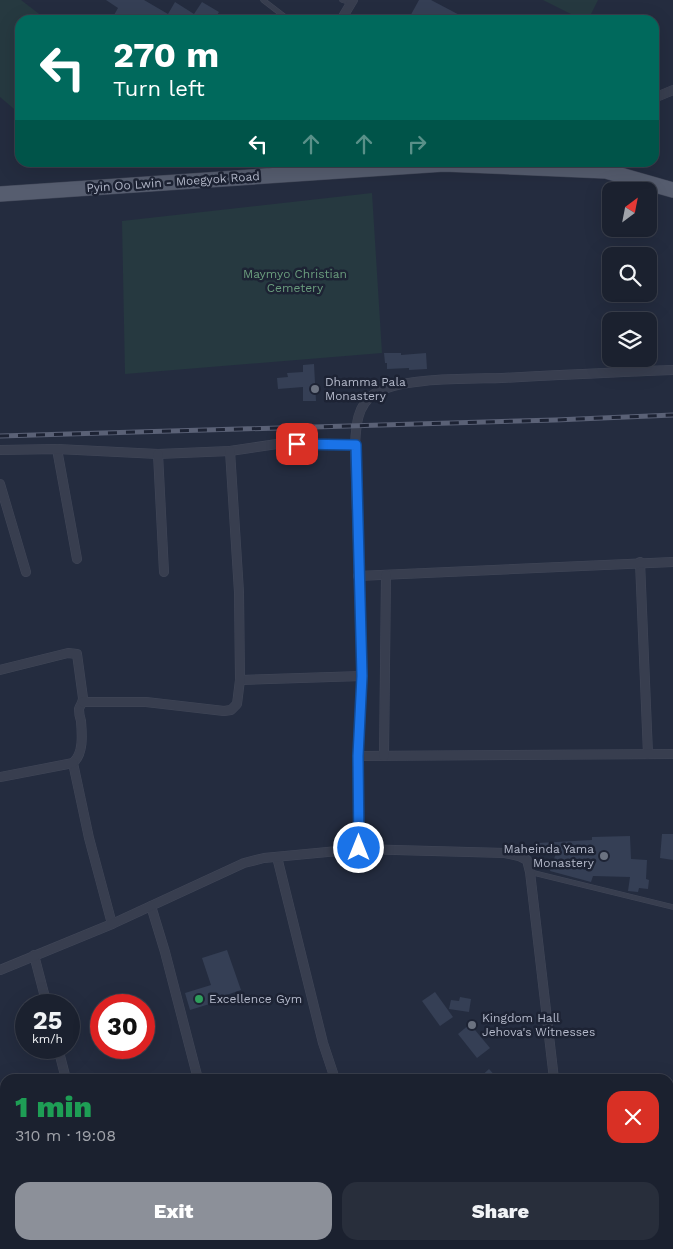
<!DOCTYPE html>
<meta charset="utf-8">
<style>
:root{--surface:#1b212f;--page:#282e3b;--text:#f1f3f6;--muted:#a0a3aa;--line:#393e4b;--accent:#8c9099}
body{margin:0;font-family:"Work Sans",sans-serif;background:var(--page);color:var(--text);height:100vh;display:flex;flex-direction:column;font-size:19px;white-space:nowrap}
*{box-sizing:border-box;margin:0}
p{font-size:16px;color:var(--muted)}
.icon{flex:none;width:28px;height:28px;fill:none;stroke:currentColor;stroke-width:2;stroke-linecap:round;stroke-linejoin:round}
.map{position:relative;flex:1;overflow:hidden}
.panel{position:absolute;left:0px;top:1074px;width:674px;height:176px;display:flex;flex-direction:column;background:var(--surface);border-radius:15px 15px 0 0;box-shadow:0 5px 20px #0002,0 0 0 1px var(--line)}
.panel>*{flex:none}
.hud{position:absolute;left:15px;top:15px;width:644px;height:152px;border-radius:15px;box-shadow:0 5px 20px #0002,0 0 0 1px var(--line);background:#00695c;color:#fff;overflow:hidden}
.needle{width:32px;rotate:32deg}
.controls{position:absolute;left:602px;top:182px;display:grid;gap:10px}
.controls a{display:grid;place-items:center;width:55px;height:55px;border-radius:10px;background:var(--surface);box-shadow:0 5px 20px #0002,0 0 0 1px var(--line);font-size:25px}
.speed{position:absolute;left:15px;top:994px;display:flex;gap:10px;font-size:25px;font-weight:700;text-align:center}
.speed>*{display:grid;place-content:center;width:65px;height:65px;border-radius:50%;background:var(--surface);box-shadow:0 5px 20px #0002,0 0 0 1px var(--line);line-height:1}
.speed small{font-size:12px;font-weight:400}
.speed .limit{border:8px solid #d22;background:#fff;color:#111}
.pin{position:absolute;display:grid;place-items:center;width:42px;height:42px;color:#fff;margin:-21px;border-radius:10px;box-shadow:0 2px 8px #0006}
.me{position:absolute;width:55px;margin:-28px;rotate:0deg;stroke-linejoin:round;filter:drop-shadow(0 0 4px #0008)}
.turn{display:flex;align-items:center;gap:18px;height:105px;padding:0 15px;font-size:22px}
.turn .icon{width:65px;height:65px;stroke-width:2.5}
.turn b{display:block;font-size:35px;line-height:42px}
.lanes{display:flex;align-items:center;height:48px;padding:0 15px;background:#0003;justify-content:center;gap:25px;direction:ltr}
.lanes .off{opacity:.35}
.round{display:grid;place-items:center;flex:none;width:52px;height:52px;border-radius:15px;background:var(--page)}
.overview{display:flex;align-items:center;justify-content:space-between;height:85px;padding:0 15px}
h1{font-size:30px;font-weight:800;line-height:38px;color:#1e9e55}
.primary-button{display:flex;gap:10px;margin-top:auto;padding:10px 15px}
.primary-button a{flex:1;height:58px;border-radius:15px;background:var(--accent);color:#fff;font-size:20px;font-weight:800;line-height:58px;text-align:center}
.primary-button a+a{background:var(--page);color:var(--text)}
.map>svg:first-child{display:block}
</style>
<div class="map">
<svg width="673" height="1249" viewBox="0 0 673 1249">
<rect width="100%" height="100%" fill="#242c3f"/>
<g fill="#263940">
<polygon points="0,0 21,0 47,20 20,20 20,114 0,97"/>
<polygon points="543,0 598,0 588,20 583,20"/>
<polygon points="372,193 382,353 125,374 122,221"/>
</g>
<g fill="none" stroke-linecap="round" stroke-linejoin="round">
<g stroke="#16213e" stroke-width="3">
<polyline points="669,1228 673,1226"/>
<polyline points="0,1236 5,1238"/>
<polyline points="24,1245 34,1249"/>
<polyline points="512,1249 547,1245 569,1249"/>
<polyline points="579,1249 587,1245"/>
</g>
</g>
<g fill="#353f55">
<polygon points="106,0 144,0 168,14 175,2 194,14 202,2 219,12 214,20 122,20 114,15 118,8"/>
<polygon points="419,0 431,0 469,20 408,20"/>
<polygon points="384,353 401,353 401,355 426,353 427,369 409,370 409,368 387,369 387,363 385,363"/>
<polygon points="314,364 316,401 303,401 303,387 278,389 277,378 288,377 287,373 303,372 303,365"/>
<polygon points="662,834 673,834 673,860 660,858"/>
<polygon points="630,836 631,859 647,860 646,879 649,880 648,889 639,888 638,892 628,891 630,877 593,876 591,882 550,871 556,853 538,852 538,843 592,840 592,837"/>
<polygon points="227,950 241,990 215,999 216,1002 190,1010 185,993 211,985 202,958"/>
<polygon points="435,992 453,1017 440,1026 422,1001"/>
<polygon points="460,997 471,999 469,1012 449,1009 451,1000 459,1001"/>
<polygon points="470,1024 490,1048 477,1058 458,1034"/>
<polygon points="489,1069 498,1079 478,1079"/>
</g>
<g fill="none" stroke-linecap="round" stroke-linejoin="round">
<defs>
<g id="service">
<polyline points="263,0 289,20"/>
<polyline points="342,0 351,3"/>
<polyline points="530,872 673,907"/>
<polyline points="149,1249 149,1245"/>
</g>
<g id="minor">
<polyline points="341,20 353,0"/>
<polyline points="654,98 673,90"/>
<polyline points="272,162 273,175"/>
<polyline points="57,449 77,559"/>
<polyline points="0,450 57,449 158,454 230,451 277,444 355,445"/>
<polyline points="158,454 164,572"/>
<polyline points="0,484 26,572"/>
<polyline points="640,562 648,754"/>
<polyline points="358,576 673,562"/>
<path d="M0 670 68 653 77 654 83 698C83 703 80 705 79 709 79 712 80 718 81 721 82 734 84 753 73 763L89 838 112 924"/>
<polyline points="240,680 362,676"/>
<polyline points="83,702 146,702 224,711 231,710 237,704 240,680 239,592 230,451"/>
<polyline points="358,756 673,754"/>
<polyline points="384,756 386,575"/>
<polyline points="0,777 73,763"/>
<path d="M359 849 358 756 362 676 355 445C356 426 357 405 374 394 399 377 470 379 502 378 559 375 616 372 673 370"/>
<polyline points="277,857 323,1043 335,1079"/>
<polyline points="151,906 165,952 198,1079"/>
<polyline points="34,955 47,1005"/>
<polyline points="0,970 112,924 244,863 264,858 359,849 505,853 519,856 527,860 530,872 554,1079"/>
<polyline points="58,1048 66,1079"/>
<polyline points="108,1245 109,1249"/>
<polyline points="242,1245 243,1249"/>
<polyline points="555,1249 557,1245"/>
</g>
<polyline id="primary" points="0,194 444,164 606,171 673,190"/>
</defs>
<use href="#service" stroke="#414758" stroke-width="5.5"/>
<use href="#minor" stroke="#414758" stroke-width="10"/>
<use href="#primary" stroke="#414758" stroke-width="16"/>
<use href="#service" stroke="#383e4f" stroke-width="4.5"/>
<use href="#minor" stroke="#383e4f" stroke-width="9"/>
<use href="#primary" stroke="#565d6f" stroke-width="15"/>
<defs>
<polyline id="rail" points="0,436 555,420 673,415"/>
</defs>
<use href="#rail" stroke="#5a6176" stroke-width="5"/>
<use href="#rail" stroke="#1d2334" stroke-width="3" stroke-dasharray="9" stroke-linecap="butt"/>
</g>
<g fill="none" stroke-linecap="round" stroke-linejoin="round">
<defs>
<polyline id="route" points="297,444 356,445 362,676 358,756 359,848"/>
</defs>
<use href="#route" stroke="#114b97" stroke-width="12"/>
<use href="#route" stroke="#1a73e8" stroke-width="9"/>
</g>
<g fill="#6b7280" stroke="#1d2334" stroke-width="2">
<circle cx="315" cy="389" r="5"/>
<circle cx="604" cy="856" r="5"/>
<circle cx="472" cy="1025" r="5"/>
</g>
<circle fill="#2e9e5b" stroke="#1d2334" stroke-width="2" cx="199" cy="999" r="5"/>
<g text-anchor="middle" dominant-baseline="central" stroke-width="5" stroke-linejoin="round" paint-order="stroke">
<g font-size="12" fill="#b4b9ca" stroke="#1d2334">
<text transform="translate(173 182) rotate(-4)">Pyin Oo Lwin - Moegyok Road</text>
</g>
<g font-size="12" fill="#6a9c7d" stroke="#1d2334">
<text x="295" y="274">Maymyo Christian<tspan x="295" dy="14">Cemetery</tspan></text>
</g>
<g font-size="12" fill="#b4b9ca" stroke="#1d2334" text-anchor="start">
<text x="325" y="382">Dhamma Pala<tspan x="325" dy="14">Monastery</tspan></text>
<text x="594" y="849" text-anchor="end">Maheinda Yama<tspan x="594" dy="14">Monastery</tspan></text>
<text x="209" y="999">Excellence Gym</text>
<text x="482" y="1018">Kingdom Hall<tspan x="482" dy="14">Jehova's Witnesses</tspan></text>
</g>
</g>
</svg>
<div class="controls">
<a><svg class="needle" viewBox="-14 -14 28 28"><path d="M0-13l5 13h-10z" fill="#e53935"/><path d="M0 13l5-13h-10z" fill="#a0a3aa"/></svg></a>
<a><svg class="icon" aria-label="search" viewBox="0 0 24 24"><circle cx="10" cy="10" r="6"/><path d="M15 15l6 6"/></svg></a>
<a><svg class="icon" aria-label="layers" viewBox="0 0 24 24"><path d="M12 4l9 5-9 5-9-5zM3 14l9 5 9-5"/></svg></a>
</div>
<div class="speed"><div>25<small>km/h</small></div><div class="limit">30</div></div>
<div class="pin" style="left:297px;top:444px;background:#d93025"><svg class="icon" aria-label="arrive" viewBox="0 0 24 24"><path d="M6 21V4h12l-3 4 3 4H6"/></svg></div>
<svg class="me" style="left:359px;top:848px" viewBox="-20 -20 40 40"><circle r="17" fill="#1a73e8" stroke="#fff" stroke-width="3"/><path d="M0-11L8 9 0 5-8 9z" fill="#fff"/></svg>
<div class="hud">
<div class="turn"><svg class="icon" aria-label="left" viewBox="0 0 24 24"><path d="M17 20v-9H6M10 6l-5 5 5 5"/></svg><div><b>270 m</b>Turn left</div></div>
<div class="lanes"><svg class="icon" aria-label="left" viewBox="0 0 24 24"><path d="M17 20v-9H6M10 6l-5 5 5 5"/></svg><svg class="icon off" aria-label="ahead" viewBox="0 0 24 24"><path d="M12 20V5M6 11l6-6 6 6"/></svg><svg class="icon off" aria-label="ahead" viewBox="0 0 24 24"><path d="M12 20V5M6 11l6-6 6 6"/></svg><svg class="icon off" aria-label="right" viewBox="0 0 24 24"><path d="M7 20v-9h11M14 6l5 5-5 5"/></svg></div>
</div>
<section class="panel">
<div class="overview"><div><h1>1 min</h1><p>310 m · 19:08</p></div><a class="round" style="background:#d93025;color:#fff"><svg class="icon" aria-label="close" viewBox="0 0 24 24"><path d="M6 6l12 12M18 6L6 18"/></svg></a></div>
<div class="primary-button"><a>Exit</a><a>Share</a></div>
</section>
</div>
